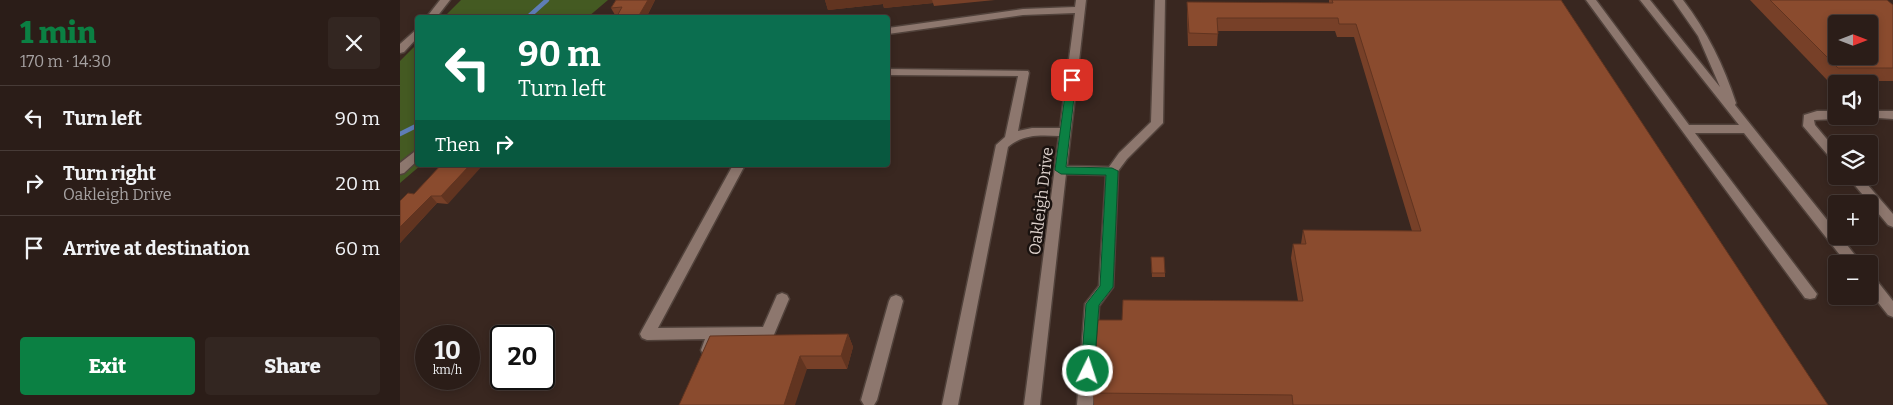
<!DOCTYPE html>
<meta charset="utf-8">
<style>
:root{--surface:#2b1d18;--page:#332621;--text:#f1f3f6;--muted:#a6a2a2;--line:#473b37;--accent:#0b8043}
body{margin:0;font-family:Bitter,serif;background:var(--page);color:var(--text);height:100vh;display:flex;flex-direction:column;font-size:19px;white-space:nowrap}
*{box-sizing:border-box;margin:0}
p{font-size:16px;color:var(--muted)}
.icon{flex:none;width:28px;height:28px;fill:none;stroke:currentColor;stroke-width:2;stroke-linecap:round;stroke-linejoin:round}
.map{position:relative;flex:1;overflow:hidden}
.details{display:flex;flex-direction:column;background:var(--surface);width:400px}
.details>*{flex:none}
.hud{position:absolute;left:15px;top:15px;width:475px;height:152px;border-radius:5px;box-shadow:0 2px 8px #0003,0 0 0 1px var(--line);background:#0b6e4f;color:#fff;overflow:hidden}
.needle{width:32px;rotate:90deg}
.fabs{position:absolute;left:1428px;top:15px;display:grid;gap:10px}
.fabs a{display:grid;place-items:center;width:50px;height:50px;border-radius:5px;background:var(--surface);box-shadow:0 2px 8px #0003,0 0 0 1px var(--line);font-size:25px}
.speed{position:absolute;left:15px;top:325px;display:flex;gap:10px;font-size:25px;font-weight:700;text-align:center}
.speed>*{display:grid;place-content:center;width:65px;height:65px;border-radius:50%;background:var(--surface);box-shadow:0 2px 8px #0003,0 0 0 1px var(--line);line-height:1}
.speed small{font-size:12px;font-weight:400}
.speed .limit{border:2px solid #111;border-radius:8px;background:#fff;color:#111}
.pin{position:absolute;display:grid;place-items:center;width:42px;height:42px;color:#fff;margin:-21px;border-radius:10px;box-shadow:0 2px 8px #0006}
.me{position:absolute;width:55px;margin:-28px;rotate:4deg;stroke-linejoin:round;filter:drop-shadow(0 0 4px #0008)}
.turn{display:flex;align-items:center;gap:18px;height:105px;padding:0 20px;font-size:22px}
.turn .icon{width:65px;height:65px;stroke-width:2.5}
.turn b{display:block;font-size:35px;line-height:42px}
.then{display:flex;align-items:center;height:48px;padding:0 20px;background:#0003;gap:10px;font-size:19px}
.round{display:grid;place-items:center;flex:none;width:52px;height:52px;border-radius:5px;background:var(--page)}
.headline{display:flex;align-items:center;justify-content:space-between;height:85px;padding:0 20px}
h1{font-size:30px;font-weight:800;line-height:38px;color:var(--accent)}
.cta{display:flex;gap:10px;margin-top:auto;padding:10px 20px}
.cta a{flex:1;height:58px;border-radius:5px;background:var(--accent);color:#fff;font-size:20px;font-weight:800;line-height:58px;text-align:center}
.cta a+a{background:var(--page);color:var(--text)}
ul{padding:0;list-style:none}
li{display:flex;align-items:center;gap:15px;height:65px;padding:0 20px;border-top:1px solid var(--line)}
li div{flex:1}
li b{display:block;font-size:19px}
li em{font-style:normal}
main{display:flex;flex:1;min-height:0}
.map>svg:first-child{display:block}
</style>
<main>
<section class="details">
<div class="headline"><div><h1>1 min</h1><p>170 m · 14:30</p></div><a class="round"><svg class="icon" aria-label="close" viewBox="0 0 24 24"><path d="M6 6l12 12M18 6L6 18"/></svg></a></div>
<ul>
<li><svg class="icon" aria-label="left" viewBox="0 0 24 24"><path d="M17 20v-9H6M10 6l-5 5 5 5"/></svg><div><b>Turn left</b></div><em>90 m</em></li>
<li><svg class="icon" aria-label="right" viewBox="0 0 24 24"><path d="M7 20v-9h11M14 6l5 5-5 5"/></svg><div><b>Turn right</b><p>Oakleigh Drive</p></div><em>20 m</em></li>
<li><svg class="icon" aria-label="arrive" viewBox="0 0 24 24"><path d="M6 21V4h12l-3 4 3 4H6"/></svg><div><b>Arrive at destination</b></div><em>60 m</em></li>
</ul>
<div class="cta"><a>Exit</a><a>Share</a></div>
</section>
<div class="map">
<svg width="1493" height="405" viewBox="0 0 1493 405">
<rect width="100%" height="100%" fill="#392720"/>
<g fill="#445a22">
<polygon points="61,0 208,0 188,17 44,17"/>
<polygon points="17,44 18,165 21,165 0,183 0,61"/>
</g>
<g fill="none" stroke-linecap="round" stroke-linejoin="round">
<g stroke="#5e7db7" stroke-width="4.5">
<polyline points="127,18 147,0"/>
<polyline points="0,134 18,125"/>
</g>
<defs>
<g id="minor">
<polygon points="40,0 50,0 36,18 26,18"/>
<path d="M676 0H686L667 166 709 167 719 153 751 122 755 0H765L763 123 727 159 718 171 713 287 699 306 693 405H677L685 304 699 286 706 175 666 174 640 405H624L659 136C640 135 623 134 608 147L558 405H542L596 145 605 137 618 76 488 75V69L628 71 629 73 618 131 632 128H660L675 13 623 15 488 34V28L623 9 675 7Z"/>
<path d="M1186 0H1196L1289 125H1339L1240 0H1250L1320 87 1298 36 1273 0H1283C1307 31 1324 66 1336 103L1335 105 1436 231V236H1440L1462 264H1447L1344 133H1295L1417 294 1415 298 1410 299 1405 298Z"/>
<polygon points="18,28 18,37 4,52 0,53 0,44"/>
<polygon points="1417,111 1436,111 1436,116 1441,116 1436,119 1414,120 1415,125 1436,150 1436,161 1432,160 1403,126 1404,115"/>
<polygon points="1469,111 1493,111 1493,119 1465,117 1469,116"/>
<polygon points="18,149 18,160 4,173 0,174 0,163"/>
<polygon points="333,165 345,165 258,328 363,327 377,295 382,293 387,295 389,299 373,337 368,339 320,339 313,354 308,356 303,354 301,350 305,339 247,340 242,338 240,334 242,330"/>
<polygon points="1447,176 1460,176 1493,214 1493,227 1488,225"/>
<polygon points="1469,276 1474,277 1493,301 1493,317 1488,315 1469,291"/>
<polygon points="496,295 501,297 503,301 477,400 474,405 464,405 461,400 489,301 491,297"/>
</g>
</defs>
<use href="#minor" stroke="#51423b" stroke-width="3"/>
<use href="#minor" fill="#8d776e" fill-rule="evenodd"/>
</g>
<g fill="#774028">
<polygon points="216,0 255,0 246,18 215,15 211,8"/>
<polygon points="425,0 595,0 534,6 533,3 484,8 483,4 428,10"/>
<polygon points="929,0 1161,0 1428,405 694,405 693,393 722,320 898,301 891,258 893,244 901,244 903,230 1012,231 954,37 937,37 935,31 818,31 817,46 788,46 787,15 787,2 929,3"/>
<polygon points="1350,0 1487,0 1493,5 1493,81 1428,81"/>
<polygon points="41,165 48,204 37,203 0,243 0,201 14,194"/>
<polygon points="751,257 765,273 765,277 752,277"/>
<polygon points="448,334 453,347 447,369 407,369 279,405"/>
</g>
<g fill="#613420">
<polygon points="248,0 255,0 246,18 238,17"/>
<polygon points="425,0 532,0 533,3 484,8 483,4 428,10"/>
<polygon points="70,165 83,165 48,204 41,196"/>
<polygon points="31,196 37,203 0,243 0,227"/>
<polygon points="448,334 453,347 447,369 441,356"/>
<polygon points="400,356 407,369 395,405 384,405"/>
</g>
<g fill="#8a4b2e" stroke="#613420" fill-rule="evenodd">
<polygon points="216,0 248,0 238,17 237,18 216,18 222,7 211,8"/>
<polygon points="932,0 1161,0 1428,405 893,405 892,395 693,393 698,320 722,320 723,300 903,301 893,244 906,244 903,230 1021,231 956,24 939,24 938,18 817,18 818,34 789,33 787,2 933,3"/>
<path d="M1370 0H1487L1493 5V68H1438ZM1436 24H1469V56H1436Z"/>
<polygon points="41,165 70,165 41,196 31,196 0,227 0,201 8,193 14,194"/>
<polygon points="751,257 764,257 765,273 752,273"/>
<polygon points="448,334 441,356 400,356 384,405 279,405 310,336"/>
</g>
<polygon fill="#0b8043" stroke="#07532c" points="672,77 676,80 666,167 712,168 718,171 713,287 699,305 694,371 692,375 683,375 681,371 686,304 700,286 706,175 661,174 655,170 667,80"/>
<g text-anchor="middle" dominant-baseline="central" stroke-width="5" stroke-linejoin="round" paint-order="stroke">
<g font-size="16" fill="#dcd0cb" stroke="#1a120f">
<text transform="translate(641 201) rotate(-83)">Oakleigh Drive</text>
</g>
</g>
</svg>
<div class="fabs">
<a><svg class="needle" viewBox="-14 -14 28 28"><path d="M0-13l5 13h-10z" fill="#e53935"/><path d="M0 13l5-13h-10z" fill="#a6a2a2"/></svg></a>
<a><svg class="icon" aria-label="sound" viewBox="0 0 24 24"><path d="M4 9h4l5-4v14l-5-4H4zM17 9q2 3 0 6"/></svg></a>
<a><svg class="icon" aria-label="layers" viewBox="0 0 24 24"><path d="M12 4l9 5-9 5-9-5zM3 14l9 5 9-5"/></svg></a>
<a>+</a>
<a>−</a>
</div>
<div class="speed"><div>10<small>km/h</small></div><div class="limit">20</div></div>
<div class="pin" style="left:672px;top:80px;background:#d93025"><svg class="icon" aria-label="arrive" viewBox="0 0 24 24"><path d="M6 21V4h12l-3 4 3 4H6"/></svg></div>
<svg class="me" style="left:688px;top:371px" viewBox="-20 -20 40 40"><circle r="17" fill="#0b8043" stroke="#fff" stroke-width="3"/><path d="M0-11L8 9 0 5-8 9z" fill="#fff"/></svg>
<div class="hud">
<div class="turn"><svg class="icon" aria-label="left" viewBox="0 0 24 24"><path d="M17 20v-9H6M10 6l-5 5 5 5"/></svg><div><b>90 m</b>Turn left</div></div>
<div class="then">Then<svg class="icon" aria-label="right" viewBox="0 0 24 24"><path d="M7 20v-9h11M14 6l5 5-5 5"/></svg></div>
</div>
</div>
</main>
